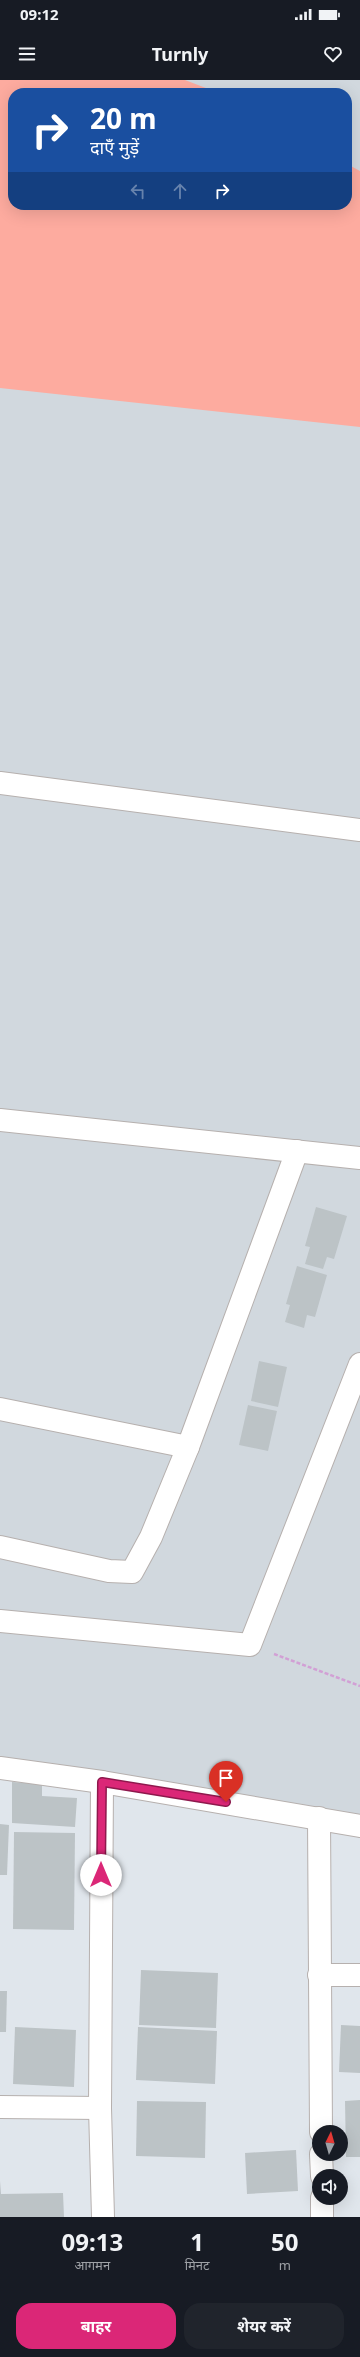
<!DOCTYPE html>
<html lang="hi">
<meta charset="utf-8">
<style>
:root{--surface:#171b24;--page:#20242c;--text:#f1f3f6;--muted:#9ea1a6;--accent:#db2777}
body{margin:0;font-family:"Noto Sans","Noto Sans Devanagari",sans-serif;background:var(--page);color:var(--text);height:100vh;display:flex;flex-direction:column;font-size:15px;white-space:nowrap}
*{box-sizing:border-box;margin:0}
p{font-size:13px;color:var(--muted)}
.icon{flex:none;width:22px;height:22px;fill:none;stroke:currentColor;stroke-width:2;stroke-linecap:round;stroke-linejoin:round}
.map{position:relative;height:2137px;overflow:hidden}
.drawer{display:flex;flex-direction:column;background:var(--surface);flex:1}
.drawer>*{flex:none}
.guide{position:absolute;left:8px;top:8px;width:344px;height:122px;border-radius:16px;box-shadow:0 4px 16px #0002;background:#1a4fa0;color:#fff;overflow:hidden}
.needle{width:26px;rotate:5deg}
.fabs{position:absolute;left:312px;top:2045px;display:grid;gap:8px}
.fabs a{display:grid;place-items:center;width:36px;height:36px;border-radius:50%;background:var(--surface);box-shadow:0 4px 16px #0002;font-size:20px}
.pin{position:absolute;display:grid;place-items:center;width:34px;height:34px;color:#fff;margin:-41px -17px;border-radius:50% 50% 50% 0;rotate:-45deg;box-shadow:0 0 4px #0007}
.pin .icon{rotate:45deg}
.me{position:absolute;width:44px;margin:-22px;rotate:0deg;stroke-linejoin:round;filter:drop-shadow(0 0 3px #0008)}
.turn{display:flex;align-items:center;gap:14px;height:84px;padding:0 16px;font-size:18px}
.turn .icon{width:52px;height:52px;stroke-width:2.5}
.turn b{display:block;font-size:28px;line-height:34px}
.lanes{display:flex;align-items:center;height:38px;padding:0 16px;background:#0003;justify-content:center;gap:20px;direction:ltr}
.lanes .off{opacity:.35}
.eta{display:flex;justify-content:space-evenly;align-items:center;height:68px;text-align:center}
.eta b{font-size:24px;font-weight:700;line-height:28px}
.cta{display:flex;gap:8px;margin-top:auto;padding:8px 16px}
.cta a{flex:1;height:46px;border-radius:16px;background:var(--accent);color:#fff;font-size:16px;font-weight:700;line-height:46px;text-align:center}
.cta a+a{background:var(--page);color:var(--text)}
.status{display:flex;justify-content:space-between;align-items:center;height:28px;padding:0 20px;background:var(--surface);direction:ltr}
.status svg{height:11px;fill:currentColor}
header{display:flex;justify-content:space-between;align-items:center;height:52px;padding:0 16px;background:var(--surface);font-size:18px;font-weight:700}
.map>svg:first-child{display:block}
</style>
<div class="status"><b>09:12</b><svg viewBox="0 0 49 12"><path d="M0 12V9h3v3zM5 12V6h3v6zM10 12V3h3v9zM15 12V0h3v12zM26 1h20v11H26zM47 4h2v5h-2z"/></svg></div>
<header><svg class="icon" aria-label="menu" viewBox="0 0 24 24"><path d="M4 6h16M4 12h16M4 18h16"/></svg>Turnly<svg class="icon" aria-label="heart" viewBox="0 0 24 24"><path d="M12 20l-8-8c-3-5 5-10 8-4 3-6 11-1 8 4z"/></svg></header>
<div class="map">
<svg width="360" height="2137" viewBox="0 0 360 2137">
<rect width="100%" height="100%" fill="#e0e6ec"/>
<path fill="#d1d8de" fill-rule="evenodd" d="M0 0H360V1736L0 1690ZM13 13H347V125H13Z"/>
<polygon fill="#fdab9f" points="0,0 185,0 219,13 13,13 13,125 347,125 347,84 360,91 360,347 0,308"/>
<g fill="#bcc3c6">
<polygon points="316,1127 347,1136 334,1179 327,1177 323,1189 305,1184 310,1167 305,1166"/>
<polygon points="297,1186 327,1195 315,1237 307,1235 304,1248 285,1242 290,1225 286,1224"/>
<polygon points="259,1281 287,1287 278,1327 251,1321"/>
<polygon points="248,1325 277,1331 268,1371 239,1365"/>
<polygon points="12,1702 42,1704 42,1716 77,1718 75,1747 12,1743"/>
<polygon points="0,1744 9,1745 7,1795 0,1795"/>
<polygon points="14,1752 75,1753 74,1850 13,1849"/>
<polygon points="141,1890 218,1893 216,1948 139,1945"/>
<polygon points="0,1911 7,1911 6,1952 0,1952"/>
<polygon points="341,1945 360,1946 360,1993 339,1992"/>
<polygon points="15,1947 76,1950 74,2007 13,2004"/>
<polygon points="138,1947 217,1951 215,2004 136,2000"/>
<polygon points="360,2020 360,2077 346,2077 345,2021"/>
<polygon points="137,2021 206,2022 205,2078 136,2076"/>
<polygon points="296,2070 298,2111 247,2114 245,2073"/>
<polygon points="0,2101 1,2114 63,2113 64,2137 0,2137"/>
</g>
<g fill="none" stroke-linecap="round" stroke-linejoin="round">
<defs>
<g id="minor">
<polyline points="0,703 360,750"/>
<polyline points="0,1040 360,1078"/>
<polyline points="0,1329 188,1367"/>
<polyline points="0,1467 109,1491 132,1492 151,1457 188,1367 297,1071"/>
<polyline points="0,1541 250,1565 360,1284"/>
<polyline points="0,1688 102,1702 360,1746"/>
<polyline points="102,1702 100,2028 103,2137"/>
<polyline points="319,1738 321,2052"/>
<polyline points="319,1895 360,1895"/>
<polyline points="0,2027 100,2028"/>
<polyline points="321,2074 322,2096"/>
<polyline points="322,2118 322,2137"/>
</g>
</defs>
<use href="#minor" stroke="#b6b0ae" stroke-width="24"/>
<polyline stroke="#d2a0d5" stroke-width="2.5" stroke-dasharray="4 2" stroke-linecap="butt" points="274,1574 360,1606"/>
<use href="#minor" stroke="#fff" stroke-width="22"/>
</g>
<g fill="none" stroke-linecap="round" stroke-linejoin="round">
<defs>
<polyline id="route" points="101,1795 102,1702 226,1722"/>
</defs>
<use href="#route" stroke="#8e194d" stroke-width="10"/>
<use href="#route" stroke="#db2777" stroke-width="7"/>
</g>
</svg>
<div class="fabs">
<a><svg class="needle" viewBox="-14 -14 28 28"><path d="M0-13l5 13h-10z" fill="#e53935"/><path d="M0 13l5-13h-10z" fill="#9ea1a6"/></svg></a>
<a><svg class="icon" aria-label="sound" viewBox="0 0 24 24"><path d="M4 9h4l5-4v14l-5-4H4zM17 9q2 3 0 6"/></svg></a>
</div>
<div class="pin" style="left:226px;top:1722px;background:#d93025"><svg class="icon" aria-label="arrive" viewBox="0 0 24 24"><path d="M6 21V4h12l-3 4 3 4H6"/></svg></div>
<svg class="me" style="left:101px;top:1795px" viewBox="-20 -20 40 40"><circle r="19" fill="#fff"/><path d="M0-13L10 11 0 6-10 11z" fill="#db2777"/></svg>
<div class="guide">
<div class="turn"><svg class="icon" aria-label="right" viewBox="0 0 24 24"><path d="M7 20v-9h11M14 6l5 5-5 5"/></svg><div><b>20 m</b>दाएँ मुड़ें</div></div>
<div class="lanes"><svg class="icon off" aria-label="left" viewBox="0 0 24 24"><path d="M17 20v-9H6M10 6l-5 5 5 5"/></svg><svg class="icon off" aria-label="ahead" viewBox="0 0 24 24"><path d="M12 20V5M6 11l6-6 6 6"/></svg><svg class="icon" aria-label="right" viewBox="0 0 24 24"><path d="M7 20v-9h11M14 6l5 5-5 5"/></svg></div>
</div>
</div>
<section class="drawer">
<div class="eta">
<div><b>09:13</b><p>आगमन</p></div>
<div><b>1</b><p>मिनट</p></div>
<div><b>50</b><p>m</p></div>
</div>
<div class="cta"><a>बाहर</a><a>शेयर करें</a></div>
</section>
